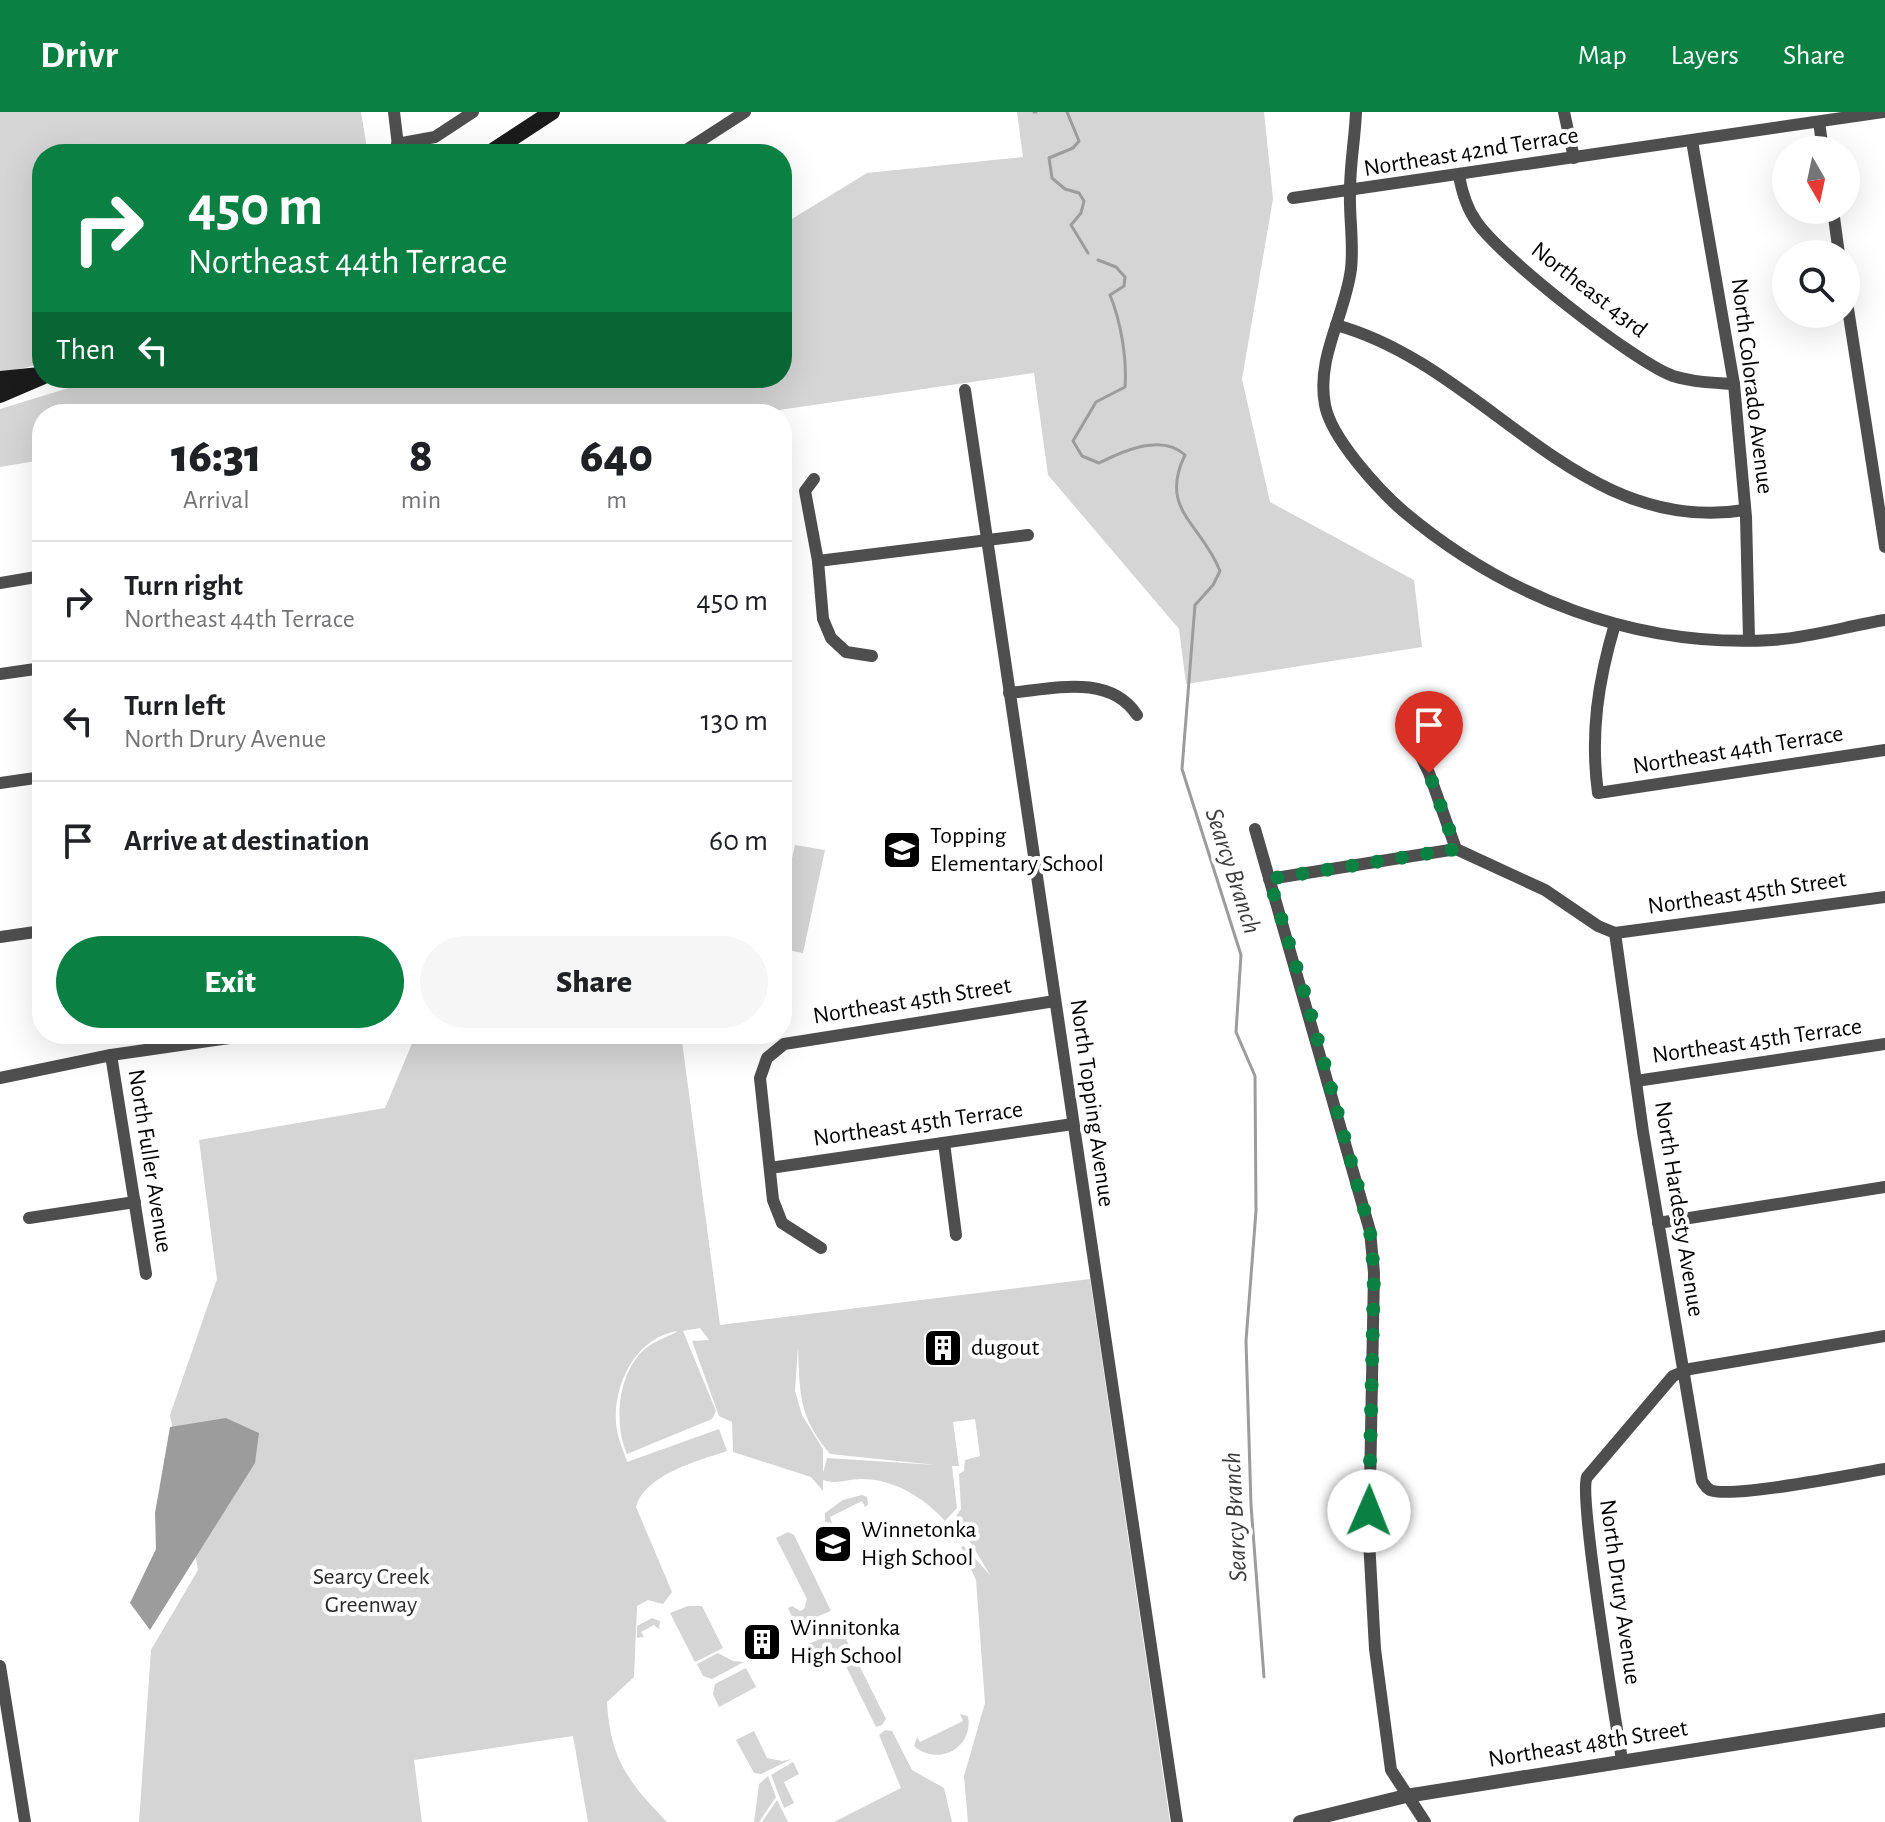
<!DOCTYPE html>
<style>
:root{--surface:#fff;--page:#f6f6f6;--text:#202124;--muted:#757577;--line:#e0e0e0;--accent:#0b8043}
body{margin:0;font-family:"Alegreya Sans",sans-serif;background:var(--page);color:var(--text);height:100vh;display:flex;flex-direction:column;font-size:30px;white-space:nowrap}
*{box-sizing:border-box;margin:0}
p{font-size:26px;color:var(--muted)}
.icon{flex:none;width:44px;height:44px;fill:none;stroke:currentColor;stroke-width:2;stroke-linecap:round;stroke-linejoin:round}
.map{position:relative;flex:1;overflow:hidden}
.sheet{position:absolute;left:32px;top:292px;width:760px;height:640px;display:flex;flex-direction:column;background:var(--surface);border-radius:32px;box-shadow:0 8px 32px #0002}
.sheet>*{flex:none}
.banner{position:absolute;left:32px;top:32px;width:760px;height:244px;border-radius:32px;box-shadow:0 8px 32px #0002;background:#0b8043;color:#fff;overflow:hidden}
.needle{width:52px;rotate:171deg}
.tools{position:absolute;left:1772px;top:24px;display:grid;gap:16px}
.tools a{display:grid;place-items:center;width:88px;height:88px;border-radius:50%;background:var(--surface);box-shadow:0 8px 32px #0002;font-size:40px}
.pin{position:absolute;display:grid;place-items:center;width:68px;height:68px;color:#fff;margin:-82px -34px;border-radius:50% 50% 50% 0;rotate:-45deg;box-shadow:0 0 8px #0007}
.pin .icon{rotate:45deg}
.me{position:absolute;width:88px;margin:-44px;rotate:1deg;stroke-linejoin:round;filter:drop-shadow(0 0 6px #0008)}
.turn{display:flex;align-items:center;gap:28px;height:168px;padding:0 24px;font-size:36px}
.turn .icon{width:104px;height:104px;stroke-width:2.5}
.turn b{display:block;font-size:56px;line-height:68px}
.then{display:flex;align-items:center;height:76px;padding:0 24px;background:#0003;gap:16px;font-size:30px}
.eta{display:flex;justify-content:space-evenly;align-items:center;height:136px;text-align:center}
.eta b{font-size:48px;font-weight:800;line-height:56px}
.button{display:flex;gap:16px;margin-top:auto;padding:16px 24px}
.button a{flex:1;height:92px;border-radius:48px;background:var(--accent);color:#fff;font-size:32px;font-weight:800;line-height:92px;text-align:center}
.button a+a{background:var(--page);color:var(--text)}
ul{padding:0;list-style:none}
li{display:flex;align-items:center;gap:24px;height:120px;padding:0 24px;border-top:2px solid var(--line)}
li div{flex:1}
li b{display:block;font-size:30px}
li em{font-style:normal}
header{display:flex;align-items:center;gap:48px;box-sizing:border-box;height:112px;padding:0 40px;background:var(--accent);color:#fff}
header strong{font-size:38px}
nav{display:flex;gap:44px;margin-inline-start:auto;font-size:28px}
.map>svg:first-child{display:block}
</style>
<header>
<strong>Drivr</strong>
<nav><a>Map</a><a>Layers</a><a>Share</a></nav>
</header>
<div class="map">
<svg width="1885" height="1710" viewBox="0 0 1885 1710">
<rect width="100%" height="100%" fill="#fff"/>
<g fill="#d5d5d5" fill-rule="evenodd">
<polygon points="0,0 361,0 368,42 42,42 42,252 0,261"/>
<polygon points="1017,0 1264,0 1273,87 1242,267 1270,390 1414,468 1422,535 1186,572 1179,517 1048,363 1034,261 751,302 42,302 42,348 0,355 0,297 101,266 782,266 782,113 867,61 1023,45"/>
<polygon points="795,733 825,738 803,841 782,837 782,790"/>
<path d="M416 922H681L720 1213 1090 1167 1170 1710H968L964 1664 985 1591 976 1468 961 1435 964 1434 990 1463 971 1431 950 1413 961 1397 959 1362 964 1359 965 1348 980 1344 975 1307 953 1310 959 1354H952L957 1396 945 1409C923 1385 894 1367 861 1367 846 1367 838 1373 823 1368V1379L811 1365 733 1340 732 1310 719 1304 692 1229 709 1228 700 1216 683 1219 716 1299 712 1307 627 1342C613 1311 618 1259 646 1236 655 1229 670 1224 678 1219 634 1225 610 1278 617 1319 619 1329 624 1340 627 1350L719 1317 727 1339C698 1349 645 1362 636 1395L672 1480 663 1492 648 1488 637 1494 634 1565 607 1590C610 1647 629 1671 667 1710H588L573 1624 414 1648 422 1710H139L151 1538 198 1458 170 1303 217 1167 199 1028 385 996ZM798 1235C800 1282 798 1304 830 1342L936 1353 827 1346 823 1361V1337L802 1303 795 1279Z"/>
<polygon points="862,1383 867,1385 868,1393 865,1395 862,1389 830,1405 832,1411 825,1410 825,1401 843,1388"/>
<polygon points="788,1420 794,1423 831,1499 796,1513 788,1496 792,1494 800,1499 804,1497 807,1487 776,1426"/>
<polygon points="688,1494 702,1494 723,1536 695,1550 670,1501"/>
<polygon points="652,1506 660,1509 659,1517 654,1513 641,1520 644,1525 637,1526 637,1514"/>
<polygon points="841,1517 886,1607 882,1613 876,1615 837,1536 814,1547 807,1533"/>
<polygon points="718,1541 733,1549 744,1550 712,1567 703,1564 697,1552"/>
<polygon points="746,1556 756,1575 719,1595 713,1582 715,1572"/>
<path d="M960 1602 968 1604C974 1636 938 1655 914 1634L917 1625 920 1630 963 1609Z"/>
<polygon points="885,1618 892,1619 912,1658 944,1676 952,1710 834,1710 901,1676 879,1623"/>
<polygon points="754,1619 767,1646 782,1649 792,1647 761,1662 754,1661 736,1628"/>
<polygon points="793,1650 799,1662 784,1670 794,1691 784,1696 771,1663"/>
<polygon points="768,1664 776,1685 759,1710 754,1710 759,1672"/>
<polygon points="777,1688 788,1710 762,1710"/>
</g>
<polygon fill="#9c9c9c" points="226,1306 259,1321 255,1351 150,1518 130,1491 156,1437 155,1401 170,1315"/>
<g fill="none" stroke-linecap="round" stroke-linejoin="round">
<g stroke="#9c9c9c" stroke-width="3">
<polyline points="1034,0 1036,0"/>
<polyline points="1067,0 1079,29 1073,36 1049,46 1052,66 1065,77 1079,81 1084,89 1081,101 1071,113 1088,141"/>
<path d="M1098 148 1116 155 1125 165 1124 174 1110 183C1121 210 1127 246 1125 275L1096 290 1073 329 1082 344 1099 351C1123 339 1162 321 1185 343 1158 398 1202 412 1220 459L1213 473 1195 493 1182 657 1241 843 1236 920 1255 964 1256 1099 1246 1229 1251 1393 1264 1565"/>
</g>
<g stroke="#4e4e4e" stroke-width="12">
<polyline points="394,0 399,42"/>
<path d="M1356 0C1355 26 1350 52 1350 79 1349 105 1354 131 1351 157 1345 204 1316 245 1325 293 1331 326 1378 377 1403 399 1506 486 1636 536 1772 528 1809 526 1848 514 1885 508"/>
<polyline points="1564,0 1574,46"/>
<polyline points="1819,10 1823,38"/>
<polyline points="1692,29 1734,272 1746,405 1749,527"/>
<polyline points="397,32 435,25 473,0"/>
<polyline points="680,42 745,0"/>
<path d="M1459 64C1462 80 1466 95 1476 109 1499 144 1634 250 1673 264 1693 270 1713 271 1734 272"/>
<polyline points="1293,86 1883,0"/>
<polyline points="1833,98 1839,142"/>
<polyline points="1846,184 1885,435"/>
<path d="M1336 213C1486 254 1577 425 1745 398"/>
<polyline points="965,278 1177,1710"/>
<polyline points="814,367 805,379 818,449 823,507 831,526 846,540 872,544"/>
<polyline points="818,449 1028,423"/>
<polyline points="0,471 42,464"/>
<path d="M1615 512C1598 569 1590 622 1598 681L1885 638"/>
<polyline points="0,562 42,556"/>
<path d="M1009 581C1052 577 1109 561 1137 603"/>
<polyline points="1413,628 1429,661 1456,737 1545,778 1598,814 1615,821 1885,785"/>
<polyline points="0,671 42,665"/>
<polyline points="1255,717 1370,1119 1374,1161 1369,1428 1375,1537 1391,1658 1425,1710"/>
<polyline points="1269,767 1456,737"/>
<path d="M1615 821 1643 1020 1702 1369C1705 1373 1705 1375 1710 1378 1732 1387 1855 1362 1885 1357"/>
<polyline points="0,825 42,819"/>
<polyline points="111,943 146,1162"/>
<polyline points="0,966 111,943 257,922"/>
<polyline points="1636,969 1885,932"/>
<polyline points="944,1031 956,1123"/>
<polyline points="770,1056 1073,1012"/>
<polyline points="29,1106 135,1090"/>
<polyline points="1658,1111 1885,1075"/>
<polyline points="821,1136 782,1111 773,1088 760,966 767,946 784,932 1055,889"/>
<polyline points="0,1554 25,1710"/>
<path d="M1622 1648C1616 1612 1578 1381 1587 1365L1673 1264 1690 1257 1885 1224"/>
</g>
<polyline stroke="#4e4e4e" stroke-width="14" points="1300,1710 1406,1684 1885,1608"/>
<g stroke="#1b1b1b" stroke-width="16">
<polyline points="488,42 552,0"/>
<polyline points="0,267 40,263"/>
<polyline points="0,283 42,265"/>
</g>
</g>
<g fill="none" stroke-linecap="round" stroke-linejoin="round">
<polyline stroke="#0b8043" stroke-width="14" stroke-dasharray="0 25.2" points="1369,1399 1374,1161 1370,1119 1308,892 1269,767 1456,737 1429,661"/>
</g>
<defs>
<symbol id="school-square" viewBox="-11 -11 22 22"><rect x="-9" y="-9" width="18" height="18" rx="4" fill="#000" stroke="#fff"/><path d="M0-5L7-2L0 1L-7-2ZM-4 1L0 2.5L4 1V4Q0 6-4 4Z" fill="#fff"/></symbol>
<symbol id="building-square" viewBox="-11 -11 22 22"><rect x="-9" y="-9" width="18" height="18" rx="4" fill="#000" stroke="#fff"/><path d="M-4-6H4V6H1V3H-1V6H-4ZM-2.5-4.3h1.7v1.8h-1.7ZM.8-4.3h1.7v1.8H.8ZM-2.5-1h1.7V.8h-1.7ZM.8-1h1.7V.8H.8Z" fill="#fff"/></symbol>
</defs>
<g fill-rule="evenodd">
<use href="#school-square" x="880" y="716" width="44" height="44"/>
<use href="#building-square" x="921" y="1214" width="44" height="44"/>
<use href="#school-square" x="811" y="1410" width="44" height="44"/>
<use href="#building-square" x="740" y="1508" width="44" height="44"/>
</g>
<g text-anchor="middle" dominant-baseline="central" stroke-width="8" stroke-linejoin="round" paint-order="stroke">
<g font-size="24" fill="#000" stroke="#fff">
<text transform="translate(1471 40) rotate(-9)">Northeast 42nd Terrace</text>
<text transform="translate(1589 178) rotate(38)">Northeast 43rd</text>
<text transform="translate(1752 274) rotate(83)">North Colorado Avenue</text>
<text transform="translate(1738 638) rotate(-9)">Northeast 44th Terrace</text>
<text transform="translate(1747 781) rotate(-8)">Northeast 45th Street</text>
<text transform="translate(912 889) rotate(-9)">Northeast 45th Street</text>
<text transform="translate(1757 929) rotate(-8)">Northeast 45th Terrace</text>
<text transform="translate(1092 991) rotate(82)">North Topping Avenue</text>
<text transform="translate(918 1012) rotate(-8)">Northeast 45th Terrace</text>
<text transform="translate(150 1049) rotate(81)">North Fuller Avenue</text>
<text transform="translate(1679 1097) rotate(81)">North Hardesty Avenue</text>
<text transform="translate(1620 1480) rotate(82)">North Drury Avenue</text>
<text transform="translate(1588 1632) rotate(-9)">Northeast 48th Street</text>
</g>
<g font-size="24" fill="#000" stroke="#fff" text-anchor="start">
<text x="930" y="724">Topping<tspan x="930" dy="28">Elementary School</tspan></text>
<text x="971" y="1236">dugout</text>
<text x="861" y="1418">Winnetonka<tspan x="861" dy="28">High School</tspan></text>
<text x="790" y="1516">Winnitonka<tspan x="790" dy="28">High School</tspan></text>
</g>
<g font-size="24" fill="#2c2c2c" stroke="#fff">
<text x="371" y="1465">Searcy Creek<tspan x="371" dy="28">Greenway</tspan></text>
</g>
<g font-size="26" font-style="italic" fill="#3d3d3d" stroke="#fff">
<text transform="translate(1233 759) rotate(72)">Searcy Branch</text>
<text transform="translate(1235 1405) rotate(-93)">Searcy Branch</text>
</g>
</g>
</svg>
<div class="tools">
<a><svg class="needle" viewBox="-14 -14 28 28"><path d="M0-13l5 13h-10z" fill="#e53935"/><path d="M0 13l5-13h-10z" fill="#757577"/></svg></a>
<a><svg class="icon" aria-label="search" viewBox="0 0 24 24"><circle cx="10" cy="10" r="6"/><path d="M15 15l6 6"/></svg></a>
</div>
<div class="pin" style="left:1429px;top:661px;background:#d93025"><svg class="icon" aria-label="arrive" viewBox="0 0 24 24"><path d="M6 21V4h12l-3 4 3 4H6"/></svg></div>
<svg class="me" style="left:1369px;top:1399px" viewBox="-20 -20 40 40"><circle r="19" fill="#fff"/><path d="M0-13L10 11 0 6-10 11z" fill="#0b8043"/></svg>
<div class="banner">
<div class="turn"><svg class="icon" aria-label="right" viewBox="0 0 24 24"><path d="M7 20v-9h11M14 6l5 5-5 5"/></svg><div><b>450 m</b>Northeast 44th Terrace</div></div>
<div class="then">Then<svg class="icon" aria-label="left" viewBox="0 0 24 24"><path d="M17 20v-9H6M10 6l-5 5 5 5"/></svg></div>
</div>
<section class="sheet">
<div class="eta">
<div><b>16:31</b><p>Arrival</p></div>
<div><b>8</b><p>min</p></div>
<div><b>640</b><p>m</p></div>
</div>
<ul>
<li><svg class="icon" aria-label="right" viewBox="0 0 24 24"><path d="M7 20v-9h11M14 6l5 5-5 5"/></svg><div><b>Turn right</b><p>Northeast 44th Terrace</p></div><em>450 m</em></li>
<li><svg class="icon" aria-label="left" viewBox="0 0 24 24"><path d="M17 20v-9H6M10 6l-5 5 5 5"/></svg><div><b>Turn left</b><p>North Drury Avenue</p></div><em>130 m</em></li>
<li><svg class="icon" aria-label="arrive" viewBox="0 0 24 24"><path d="M6 21V4h12l-3 4 3 4H6"/></svg><div><b>Arrive at destination</b></div><em>60 m</em></li>
</ul>
<div class="button"><a>Exit</a><a>Share</a></div>
</section>
</div>
